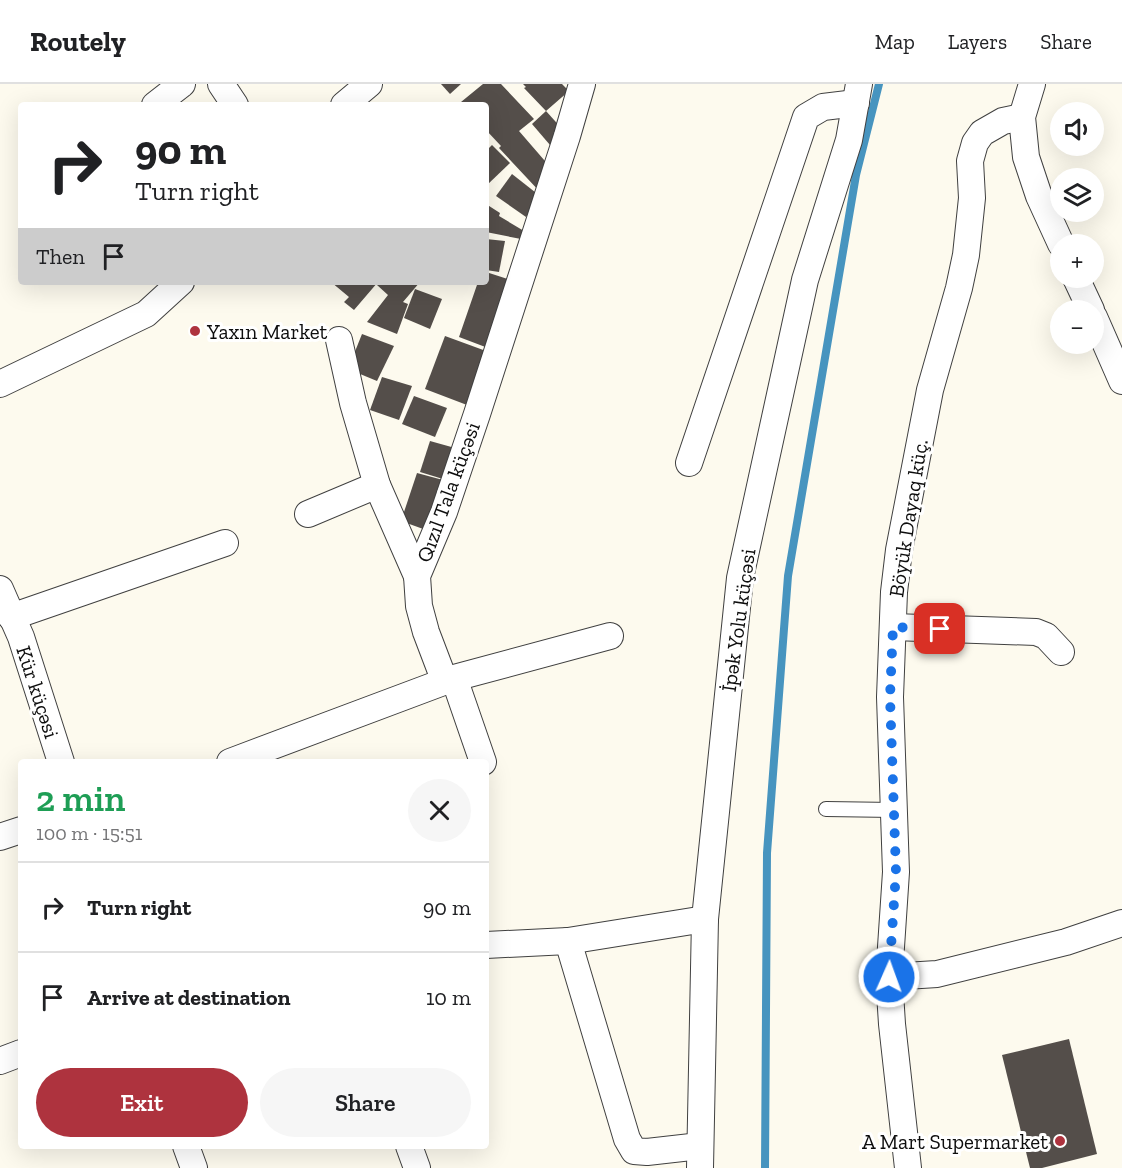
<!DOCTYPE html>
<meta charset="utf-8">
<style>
:root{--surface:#fff;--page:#f6f6f6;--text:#202124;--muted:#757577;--line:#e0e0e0;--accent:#ae333e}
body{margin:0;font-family:"Zilla Slab",serif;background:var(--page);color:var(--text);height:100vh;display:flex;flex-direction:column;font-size:22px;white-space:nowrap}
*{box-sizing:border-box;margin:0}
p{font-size:20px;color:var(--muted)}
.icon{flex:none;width:33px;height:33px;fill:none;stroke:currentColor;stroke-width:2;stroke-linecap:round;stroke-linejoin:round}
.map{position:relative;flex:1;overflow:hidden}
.panel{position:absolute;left:18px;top:675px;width:471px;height:390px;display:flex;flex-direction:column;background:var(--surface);border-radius:6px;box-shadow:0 6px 24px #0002}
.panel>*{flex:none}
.guide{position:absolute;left:18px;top:18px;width:471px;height:183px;border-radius:6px;box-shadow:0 6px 24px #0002;background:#fff;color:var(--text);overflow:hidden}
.controls{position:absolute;left:1050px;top:18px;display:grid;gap:12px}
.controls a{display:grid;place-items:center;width:54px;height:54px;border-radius:50%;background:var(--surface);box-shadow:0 6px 24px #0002;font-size:30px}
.pin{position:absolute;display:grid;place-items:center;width:51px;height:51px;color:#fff;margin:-26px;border-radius:12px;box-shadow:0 3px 9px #0006}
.me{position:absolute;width:66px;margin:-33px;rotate:2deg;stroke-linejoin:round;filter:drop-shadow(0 0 4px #0008)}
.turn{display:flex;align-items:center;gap:21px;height:126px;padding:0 18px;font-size:27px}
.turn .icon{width:78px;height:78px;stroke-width:2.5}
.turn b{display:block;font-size:42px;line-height:51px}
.then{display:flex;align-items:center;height:57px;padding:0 18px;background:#0003;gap:12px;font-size:22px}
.round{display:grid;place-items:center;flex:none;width:63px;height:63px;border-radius:32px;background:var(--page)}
.head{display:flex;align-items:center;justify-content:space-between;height:102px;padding:0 18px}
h1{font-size:36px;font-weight:600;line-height:45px;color:#1e9e55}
.action{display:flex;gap:12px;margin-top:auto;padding:12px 18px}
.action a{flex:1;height:69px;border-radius:36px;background:var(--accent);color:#fff;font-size:24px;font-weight:600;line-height:69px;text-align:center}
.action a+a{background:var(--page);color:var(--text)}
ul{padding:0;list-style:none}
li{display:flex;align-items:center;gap:18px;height:90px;padding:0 18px;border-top:2px solid var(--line)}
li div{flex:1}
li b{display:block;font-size:22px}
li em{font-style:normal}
header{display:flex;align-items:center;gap:36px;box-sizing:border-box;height:84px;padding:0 30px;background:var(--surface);border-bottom:2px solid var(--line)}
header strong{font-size:28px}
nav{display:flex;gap:33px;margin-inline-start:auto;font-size:21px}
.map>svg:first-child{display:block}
</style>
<header>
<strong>Routely</strong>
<nav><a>Map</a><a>Layers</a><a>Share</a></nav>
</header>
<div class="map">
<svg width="1122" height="1084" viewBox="0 0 1122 1084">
<rect width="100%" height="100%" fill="#fdfaee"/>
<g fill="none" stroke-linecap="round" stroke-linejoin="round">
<polyline stroke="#4794bf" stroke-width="8" points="765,1084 767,769 788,492 856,91 879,0"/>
</g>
<g fill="#544e4a">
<polygon points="441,0 461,0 450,10"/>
<polygon points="483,0 501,0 534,35 519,47 551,84 541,109 499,64 501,62 486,46 486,21 464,21 461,18"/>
<polygon points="523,0 562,0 569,7 546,27 524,4 526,3"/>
<polygon points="546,27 564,47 556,68 532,40"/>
<polygon points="492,61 510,79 486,102 486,67"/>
<polygon points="512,90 540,112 526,133 496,112"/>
<polygon points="486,120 500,129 499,132 524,147 521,155 486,148"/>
<polygon points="486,155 505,157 499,188 486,186"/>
<polygon points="486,188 514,197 488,264 459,253 478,198 486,198"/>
<polygon points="331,198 378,198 354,226 344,218 349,213"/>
<polygon points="380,198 420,198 403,218 408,220 397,250 367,238 388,211 377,201"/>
<polygon points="415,205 442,215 430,245 404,234"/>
<polygon points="362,250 394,262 377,297 348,285"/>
<polygon points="445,252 486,267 467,321 425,305"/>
<polygon points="382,293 412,302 399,336 370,326"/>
<polygon points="414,312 447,324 435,353 402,340"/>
<polygon points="430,357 455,364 443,395 420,388"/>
<polygon points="417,389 443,396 426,446 401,437"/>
<polygon points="1069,955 1097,1070 1042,1084 1030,1084 1002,971"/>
</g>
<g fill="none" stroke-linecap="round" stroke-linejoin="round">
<defs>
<polyline id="service" points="826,725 894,726"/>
<g id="minor">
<polyline points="221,0 235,21"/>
<polyline points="1032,0 1022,33 1026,73 1039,112 1061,160"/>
<polyline points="155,21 182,0"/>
<polyline points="344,21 369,0"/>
<polyline points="1076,194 1091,226"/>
<polyline points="1094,233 1122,297"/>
<polyline points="339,256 353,319 377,401 417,492"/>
<polyline points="0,300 146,230 181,198"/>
<polyline points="689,379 806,33 823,23 856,19"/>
<polyline points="308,430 377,401"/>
<polyline points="0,505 21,553 61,678"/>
<polyline points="11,533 225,459"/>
<polyline points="893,543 1036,548 1046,552 1061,568"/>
<polyline points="454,594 483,678"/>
<polyline points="445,598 426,548 419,522 417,492 444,428 477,330 567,52 582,0"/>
<polyline points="230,678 454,594 610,552"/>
<polyline points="0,753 21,746"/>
<polyline points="568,857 627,1055 634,1067 647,1068 700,1062"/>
<polyline points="486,861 568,857 705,835"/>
<polyline points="889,893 937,890 1066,858 1122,839"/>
<polyline points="0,977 21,969"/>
<polyline points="186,1062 194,1084"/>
<polyline points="409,1062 417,1084"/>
<polyline points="700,1084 705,835 740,494 805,196 849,56 859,0"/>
<polyline points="908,1084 892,940 889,893 896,788 890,613 894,508 899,466 930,306 959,204 966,171 972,114 970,77 975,59 982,49 1003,37 1022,33"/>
</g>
</defs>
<use href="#service" stroke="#404040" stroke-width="16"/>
<use href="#minor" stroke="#404040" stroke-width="28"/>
<use href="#service" stroke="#fff" stroke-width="14"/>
<use href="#minor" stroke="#fff" stroke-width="26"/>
</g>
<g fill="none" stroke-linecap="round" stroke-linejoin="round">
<polyline stroke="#1a73e8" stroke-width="10" stroke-dasharray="0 18" points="889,893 896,788 890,613 893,543 940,545"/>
</g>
<g fill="#ae333e" stroke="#fff" stroke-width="2">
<circle cx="195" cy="247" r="6"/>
<circle cx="1060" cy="1057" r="6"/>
</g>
<g text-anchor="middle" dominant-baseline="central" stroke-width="6" stroke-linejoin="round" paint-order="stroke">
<g font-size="21" fill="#0d0d0d" stroke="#fff" text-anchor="start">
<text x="207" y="247">Yaxın Market</text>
<text x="1048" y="1057" text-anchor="end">A Mart Supermarket</text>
</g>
<g font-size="21" fill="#0d0d0d" stroke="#fff">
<text transform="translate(448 408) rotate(-70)">Qızıl Tala küçəsi</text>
<text transform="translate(908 434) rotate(-81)">Böyük Dayaq küç.</text>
<text transform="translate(738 536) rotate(-82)">İpək Yolu küçəsi</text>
<text transform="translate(38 608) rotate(72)">Kür küçəsi</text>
</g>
</g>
</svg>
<div class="controls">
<a><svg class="icon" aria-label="sound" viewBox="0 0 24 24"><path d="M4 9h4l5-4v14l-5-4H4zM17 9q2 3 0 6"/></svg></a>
<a><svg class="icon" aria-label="layers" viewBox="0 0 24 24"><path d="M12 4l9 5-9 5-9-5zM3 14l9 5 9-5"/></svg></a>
<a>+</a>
<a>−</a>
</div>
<div class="pin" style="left:940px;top:545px;background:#d93025"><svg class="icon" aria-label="arrive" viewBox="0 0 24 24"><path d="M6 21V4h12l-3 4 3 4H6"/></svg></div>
<svg class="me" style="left:889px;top:893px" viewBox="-20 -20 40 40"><circle r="17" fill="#1a73e8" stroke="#fff" stroke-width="3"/><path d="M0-11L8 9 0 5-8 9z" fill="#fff"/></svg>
<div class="guide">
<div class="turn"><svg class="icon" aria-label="right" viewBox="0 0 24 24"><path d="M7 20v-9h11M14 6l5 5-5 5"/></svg><div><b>90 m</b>Turn right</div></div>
<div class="then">Then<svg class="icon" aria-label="arrive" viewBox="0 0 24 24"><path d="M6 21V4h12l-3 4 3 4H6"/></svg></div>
</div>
<section class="panel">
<div class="head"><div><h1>2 min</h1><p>100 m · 15:51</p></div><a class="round"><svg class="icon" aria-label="close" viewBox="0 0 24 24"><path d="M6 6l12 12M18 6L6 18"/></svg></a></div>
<ul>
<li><svg class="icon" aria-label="right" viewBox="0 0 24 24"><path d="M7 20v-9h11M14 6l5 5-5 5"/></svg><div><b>Turn right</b></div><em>90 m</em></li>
<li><svg class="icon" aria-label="arrive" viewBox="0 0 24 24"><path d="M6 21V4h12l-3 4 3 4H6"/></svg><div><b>Arrive at destination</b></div><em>10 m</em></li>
</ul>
<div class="action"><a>Exit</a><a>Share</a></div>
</section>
</div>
